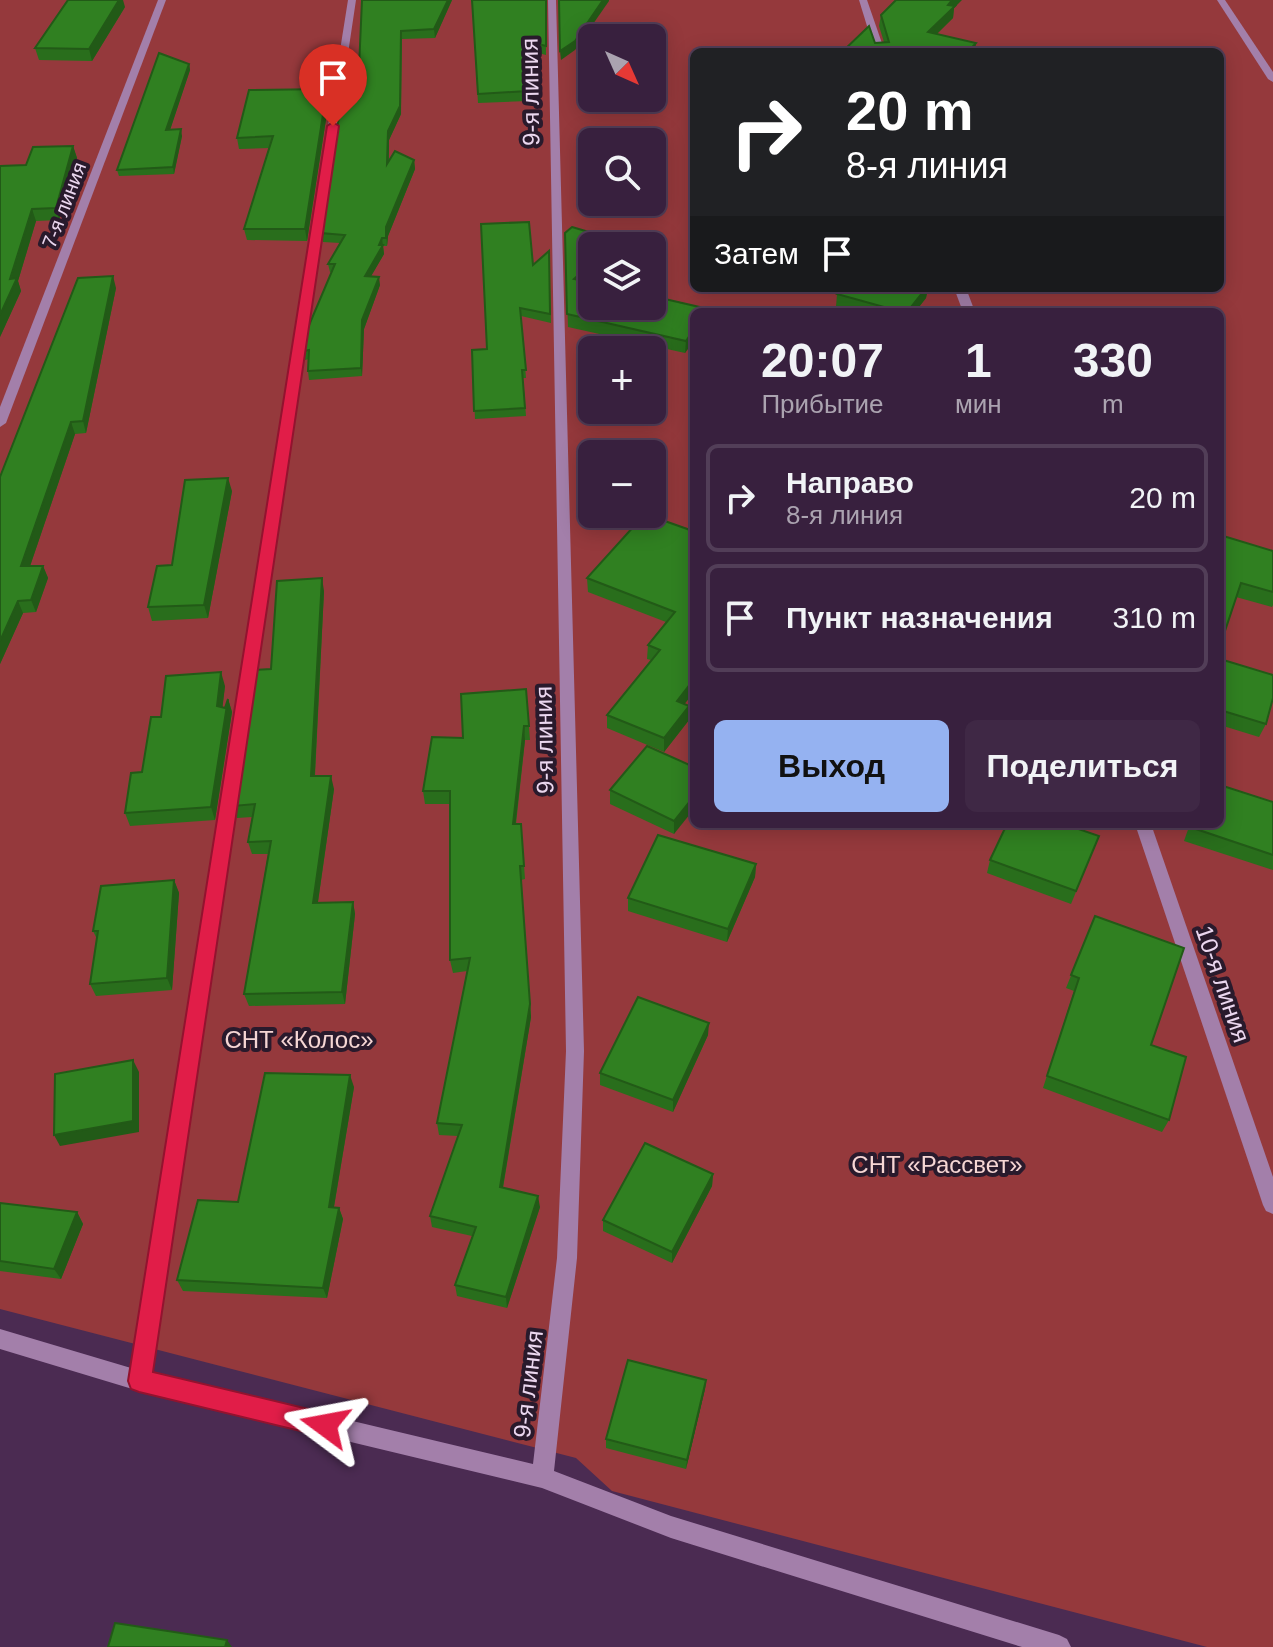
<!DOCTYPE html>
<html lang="ru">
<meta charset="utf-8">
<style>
:root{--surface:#38203e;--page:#3f2845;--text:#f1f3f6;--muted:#aba3b0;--line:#523e58;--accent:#95b2f1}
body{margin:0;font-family:Helvetica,sans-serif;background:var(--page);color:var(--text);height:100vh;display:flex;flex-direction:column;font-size:30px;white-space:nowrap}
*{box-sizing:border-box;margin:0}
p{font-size:26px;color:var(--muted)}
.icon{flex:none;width:44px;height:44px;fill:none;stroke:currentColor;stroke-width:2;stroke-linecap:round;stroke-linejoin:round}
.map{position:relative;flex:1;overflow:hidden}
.side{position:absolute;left:690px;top:308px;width:534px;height:520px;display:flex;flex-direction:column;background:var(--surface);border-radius:12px;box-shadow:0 4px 20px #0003,0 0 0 2px var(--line)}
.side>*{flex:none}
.top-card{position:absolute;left:690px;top:48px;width:534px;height:244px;border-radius:12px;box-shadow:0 4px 20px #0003,0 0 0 2px var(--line);background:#202124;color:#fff;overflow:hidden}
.needle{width:52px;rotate:135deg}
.fabs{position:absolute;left:578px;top:24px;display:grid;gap:16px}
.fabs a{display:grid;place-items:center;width:88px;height:88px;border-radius:12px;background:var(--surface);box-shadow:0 4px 20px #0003,0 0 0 2px var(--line);font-size:40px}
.pin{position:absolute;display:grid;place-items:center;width:68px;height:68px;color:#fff;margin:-82px -34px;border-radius:50% 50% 50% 0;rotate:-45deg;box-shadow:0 0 8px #0007}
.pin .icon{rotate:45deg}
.me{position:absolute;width:88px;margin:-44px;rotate:283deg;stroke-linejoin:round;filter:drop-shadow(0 0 6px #0008)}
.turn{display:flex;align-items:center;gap:28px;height:168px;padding:0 24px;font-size:36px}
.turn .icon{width:104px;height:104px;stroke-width:2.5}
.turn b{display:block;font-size:56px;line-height:68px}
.then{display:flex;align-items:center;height:76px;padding:0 24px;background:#0003;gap:16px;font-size:30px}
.eta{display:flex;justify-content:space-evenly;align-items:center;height:136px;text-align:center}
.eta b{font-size:48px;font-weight:800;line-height:56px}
.action{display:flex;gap:16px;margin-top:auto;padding:16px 24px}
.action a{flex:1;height:92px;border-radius:12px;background:var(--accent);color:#111;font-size:32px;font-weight:800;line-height:92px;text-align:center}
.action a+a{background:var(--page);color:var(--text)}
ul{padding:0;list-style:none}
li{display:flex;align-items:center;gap:24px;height:108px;margin:0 16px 12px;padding:0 8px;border:4px solid var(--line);border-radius:12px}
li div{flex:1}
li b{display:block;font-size:30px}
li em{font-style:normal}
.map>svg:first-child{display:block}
</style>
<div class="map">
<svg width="1273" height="1647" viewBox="0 0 1273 1647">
<rect width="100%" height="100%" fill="#4b2b52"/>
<path fill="#95393c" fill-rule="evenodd" d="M0 0H1273V1647H1207L612 1491 576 1458 0 1309ZM592 38H652V98H592ZM694 52H1220V288H694ZM592 142H652V202H592ZM592 246H652V306H592ZM694 312H1220V824H694ZM592 350H652V410H592ZM592 454H652V514H592Z"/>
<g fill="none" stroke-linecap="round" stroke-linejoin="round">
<g fill="#a37faa" fill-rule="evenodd">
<polygon points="158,0 166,0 6,423 0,427 0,407"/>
<polygon points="348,0 356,0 151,1373 533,1464 557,1258 566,1051 548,0 556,0 584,1051 577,1258 554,1471 671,1516 1059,1635 1067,1639 1071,1647 1022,1647 671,1538 542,1488 139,1391 0,1349 0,1329 131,1368"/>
<polygon points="859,0 867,0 885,52 875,52"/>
<polygon points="1217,0 1225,0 1273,72 1273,82 1268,79"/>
<polygon points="954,288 966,288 975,312 963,312"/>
<polygon points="1135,824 1151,824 1273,1177 1273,1214 1266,1211 1263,1205"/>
</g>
</g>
<g fill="#296e1c">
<polygon points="362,0 452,0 435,38 402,39 401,114 389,140 389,162 414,160 415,169 388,236 387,246 383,246 384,254 371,276 380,285 364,329 362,376 309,380 308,371 309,359 305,360 304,351 331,272 330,272 328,264 340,243 323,242 321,233 358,91"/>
<polygon points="472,0 546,0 546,55 527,50 527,101 478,103"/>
<polygon points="125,7 92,61 39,60 35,48"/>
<polygon points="954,8 953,18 936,34 976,43 875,43 884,42 879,26 881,15"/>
<polygon points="189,64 190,70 170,130 182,136 174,174 119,176 117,170"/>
<polygon points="329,100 307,241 247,240 244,229 270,148 239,149 237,138"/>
<polygon points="73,146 77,158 59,220 36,221 18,281 21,291 0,337 26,165"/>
<polygon points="565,233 616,240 616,246 592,246 592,275 585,282 708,309 685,353 568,327"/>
<polygon points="549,251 551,323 521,316 526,378 523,378 526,416 475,419 472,350 487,349 533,265"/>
<polygon points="116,288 86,433 75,434 30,566 43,566 48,578 36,612 23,613 0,664 0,477"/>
<polygon points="842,288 928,288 926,298 915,312 853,312 836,307 837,294"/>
<polygon points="232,491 208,618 152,621 148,607 172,565"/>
<polygon points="693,531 684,704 689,720 664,752 607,728 607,715 651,660 647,659 648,645 666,622 588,592 587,578"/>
<polygon points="1220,535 1273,551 1273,605 1272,607 1236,597 1220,646"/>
<polygon points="324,591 315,776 334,789 318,902 353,902 355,914 345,1004 249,1006 244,994 268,854 252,854 248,842 252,817 237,818 233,806 271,669"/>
<polygon points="1220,659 1266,724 1259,737 1220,725"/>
<polygon points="225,686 222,708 225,708 228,699 232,712 215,820 130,826 125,813 142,772 161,717"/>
<polygon points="527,703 530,740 525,740 516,824 522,837 525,879 521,880 531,1017 503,1188 540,1207 507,1308 457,1296 455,1285 472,1236 432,1227 430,1216 458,1136 439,1135 437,1123 467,971 453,973 450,960 450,804 425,804 423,791 463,738"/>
<polygon points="694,767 674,834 610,804 610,790"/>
<polygon points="1273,802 1273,870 1184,841 1190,824 1220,824"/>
<polygon points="1099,836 1071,904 987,873 990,860"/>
<polygon points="756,864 755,877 727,942 628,911 628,898"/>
<polygon points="174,880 179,893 172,990 96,996 90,984 97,939 93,931"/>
<polygon points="1095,916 1151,1045 1169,1120 1162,1132 1043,1088 1074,991 1066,988"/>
<polygon points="708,1035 673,1112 600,1085 600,1073"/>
<polygon points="354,1087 334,1207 339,1208 343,1219 327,1298 183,1291 177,1280 238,1202"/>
<polygon points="713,1174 712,1186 672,1263 603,1231 603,1220"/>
<polygon points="0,1203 77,1212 83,1224 61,1279 0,1271"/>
<polygon points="706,1380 705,1389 686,1469 606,1448 606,1439"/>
</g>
<g fill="#225a17">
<polygon points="119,0 123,0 125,7 92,61 89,49"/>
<polygon points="448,0 452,0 435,38 434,29"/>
<polygon points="603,0 609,0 609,1 575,50 561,60 560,51"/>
<polygon points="952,0 962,0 954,8 953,18 927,44 928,32"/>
<polygon points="401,31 401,114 389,140 388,173 388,131"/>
<polygon points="976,43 975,52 968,52"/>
<polygon points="189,64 190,70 168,136 166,130"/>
<polygon points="327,89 329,100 307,241 305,229"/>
<polygon points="181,129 182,136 174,174 173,167"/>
<polygon points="73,146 77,158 59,220 56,208"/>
<polygon points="414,160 415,169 388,236 387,246 386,227"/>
<polygon points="32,209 36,221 18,281 21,291 0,337 0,315"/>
<polygon points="382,238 384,254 366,285 365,276"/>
<polygon points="592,263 592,275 575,291 574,279"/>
<polygon points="113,276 116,288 86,433 83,421"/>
<polygon points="379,277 380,285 364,329 362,376 361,368 362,320"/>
<polygon points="926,288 928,288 926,298 915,312 907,312"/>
<polygon points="694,329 694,341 685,353 686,341"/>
<polygon points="71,422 75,434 26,578 21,566"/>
<polygon points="228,478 232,491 208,618 204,605"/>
<polygon points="43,566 48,578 36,612 31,600"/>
<polygon points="322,578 324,591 314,789 311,776"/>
<polygon points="18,601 23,613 0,664 0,641"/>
<polygon points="221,672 225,686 221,720 217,706"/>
<polygon points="694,679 694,692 676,715 677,701"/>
<polygon points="228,699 232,712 215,820 211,807"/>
<polygon points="689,706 689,720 664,752 664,738"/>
<polygon points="524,726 525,740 514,837 513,824"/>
<polygon points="331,776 334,789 316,915 313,903"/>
<polygon points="694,796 694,809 674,834 674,821"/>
<polygon points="756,864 755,877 727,942 728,929"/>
<polygon points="520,866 531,1017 501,1198 500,1187"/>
<polygon points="174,880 179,893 172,990 167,978"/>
<polygon points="353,902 355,914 345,1004 342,992"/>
<polygon points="709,1023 708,1035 673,1112 673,1100"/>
<polygon points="133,1060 139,1072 139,1132 60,1146 54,1135"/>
<polygon points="350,1075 354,1087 332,1218 329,1207"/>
<polygon points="713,1174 712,1186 672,1263 672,1252"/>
<polygon points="538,1196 540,1207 507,1308 506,1297"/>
<polygon points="339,1208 343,1219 327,1298 323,1288"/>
<polygon points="77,1212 83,1224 61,1279 54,1269"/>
<polygon points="706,1380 705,1389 686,1469 687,1460"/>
<polygon points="227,1640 232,1647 225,1647"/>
</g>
<g fill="#308021" stroke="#225a17" stroke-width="2">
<polygon points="68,0 119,0 89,49 35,48"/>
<polygon points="362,0 448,0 434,29 401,31 400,106 388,131 387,164 395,151 414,160 386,227 386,238 382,238 379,245 383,245 365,276 379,277 362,320 361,368 308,371 309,350 304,351 307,330 335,264 328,264 345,235 321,233 343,91 358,91"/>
<polygon points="472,0 546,0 546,46 526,41 527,91 478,94"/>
<polygon points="559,0 603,0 575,41 560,51"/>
<polygon points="896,0 952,0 948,5 955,6 928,32 976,43 968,52 842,52 869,26 875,43 889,42 881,15"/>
<polygon points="159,53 189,64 166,130 181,129 173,167 117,170"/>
<polygon points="327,89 305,229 244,229 273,136 237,138 249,90"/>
<polygon points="73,146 56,208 32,209 10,279 17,278 0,315 0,166 26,165 33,147"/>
<polygon points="529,222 533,265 549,251 550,314 520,308 526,370 522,370 525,408 474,411 472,350 487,349 481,224"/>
<polygon points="572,227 616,240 610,246 592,246 592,263 574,279 592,283 592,306 652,306 652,296 708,309 706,312 694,312 694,329 686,341 567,314 565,233"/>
<polygon points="113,276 83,421 71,422 21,566 43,566 31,600 18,601 0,641 0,477 78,278"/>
<polygon points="842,288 926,288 907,312 902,312 837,294"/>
<polygon points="228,478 204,605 148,607 157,566 172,565 185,480"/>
<polygon points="645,514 693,531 694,530 694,679 677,701 689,706 664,738 607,715 660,650 648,645 675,612 587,578"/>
<polygon points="1220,535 1273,551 1273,592 1241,583 1221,643 1220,642"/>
<polygon points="322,578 311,776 331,776 313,903 353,902 342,992 244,994 271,841 248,842 255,804 233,806 254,670 271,669 277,581"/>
<polygon points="1220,659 1273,675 1273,698 1266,724 1220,710"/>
<polygon points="221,672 217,706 225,708 228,699 211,807 125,813 131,773 142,772 151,717 161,717 166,676"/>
<polygon points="526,689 529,726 524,726 513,824 521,824 524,866 520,866 530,1004 500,1187 538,1196 506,1297 455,1285 476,1227 430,1216 462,1125 437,1123 470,958 450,960 450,791 423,791 432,737 463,738 461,694"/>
<polygon points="647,746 694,767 694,796 674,821 610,790"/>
<polygon points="1220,785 1273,802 1273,855 1190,827 1191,824 1220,824"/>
<polygon points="1007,824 1064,824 1099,836 1076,891 990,860"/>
<polygon points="658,835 756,864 728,929 628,898"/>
<polygon points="174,880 167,978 90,984 98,931 93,931 101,886"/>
<polygon points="1095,916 1184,948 1151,1045 1186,1057 1169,1120 1047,1076 1079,978 1071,975"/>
<polygon points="638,997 709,1023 673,1100 600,1073"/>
<polygon points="133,1060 133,1121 54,1135 55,1074"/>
<polygon points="265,1073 350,1075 329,1207 339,1208 323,1288 177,1280 198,1200 238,1202"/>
<polygon points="645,1143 713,1174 672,1252 603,1220"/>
<polygon points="0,1203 77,1212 54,1269 0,1261"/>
<polygon points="628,1360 706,1380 687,1460 606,1439"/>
<polygon points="115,1623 227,1640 225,1647 108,1647"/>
</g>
<polygon fill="#e11d48" stroke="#92132f" stroke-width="2" points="333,122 339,126 153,1372 325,1413 334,1417 337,1425 334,1434 325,1437 139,1392 131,1389 128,1381 327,126"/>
<g text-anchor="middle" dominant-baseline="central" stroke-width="8" stroke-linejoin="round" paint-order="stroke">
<g font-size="20" fill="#ebd7ef" stroke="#291a2c">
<text transform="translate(64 205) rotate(-69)">7-я линия</text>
</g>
<g font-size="24" fill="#ebd7ef" stroke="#291a2c">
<text transform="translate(530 92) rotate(-91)">9-я линия</text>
<text transform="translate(544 740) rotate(-91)">9-я линия</text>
<text transform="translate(1223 984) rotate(71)">10-я линия</text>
<text transform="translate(528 1384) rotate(-83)">9-я линия</text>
</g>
<g font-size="24" fill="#f6d6d4" stroke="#291a2c">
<text x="299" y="1039">СНТ «Колос»</text>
<text x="937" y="1164">СНТ «Рассвет»</text>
</g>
</g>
</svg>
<div class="fabs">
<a><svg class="needle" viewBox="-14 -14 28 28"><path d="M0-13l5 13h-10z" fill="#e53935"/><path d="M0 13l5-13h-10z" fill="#aba3b0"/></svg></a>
<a><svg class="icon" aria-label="search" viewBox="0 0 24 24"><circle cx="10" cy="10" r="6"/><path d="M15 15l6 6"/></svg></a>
<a><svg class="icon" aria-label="layers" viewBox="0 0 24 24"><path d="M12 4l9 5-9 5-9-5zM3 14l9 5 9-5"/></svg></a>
<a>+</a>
<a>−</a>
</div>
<div class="pin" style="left:333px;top:126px;background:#d93025"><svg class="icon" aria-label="arrive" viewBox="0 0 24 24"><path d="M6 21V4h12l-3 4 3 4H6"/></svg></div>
<svg class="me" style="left:325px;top:1425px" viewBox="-20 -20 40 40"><path d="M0-17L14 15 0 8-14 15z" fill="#e11d48" stroke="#fff" stroke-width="4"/></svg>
<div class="top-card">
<div class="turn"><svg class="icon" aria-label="right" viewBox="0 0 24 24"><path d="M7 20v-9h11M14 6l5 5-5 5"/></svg><div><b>20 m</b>8-я линия</div></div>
<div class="then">Затем<svg class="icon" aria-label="arrive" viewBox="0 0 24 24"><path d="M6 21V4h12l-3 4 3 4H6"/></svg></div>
</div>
<section class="side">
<div class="eta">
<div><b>20:07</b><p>Прибытие</p></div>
<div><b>1</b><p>мин</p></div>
<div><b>330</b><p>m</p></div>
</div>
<ul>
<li><svg class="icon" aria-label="right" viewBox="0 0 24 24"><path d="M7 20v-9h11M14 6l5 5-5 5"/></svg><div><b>Направо</b><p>8-я линия</p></div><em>20 m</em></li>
<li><svg class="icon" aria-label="arrive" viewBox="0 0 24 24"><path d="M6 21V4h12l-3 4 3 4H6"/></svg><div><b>Пункт назначения</b></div><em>310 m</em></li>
</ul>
<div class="action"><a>Выход</a><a>Поделиться</a></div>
</section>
</div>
